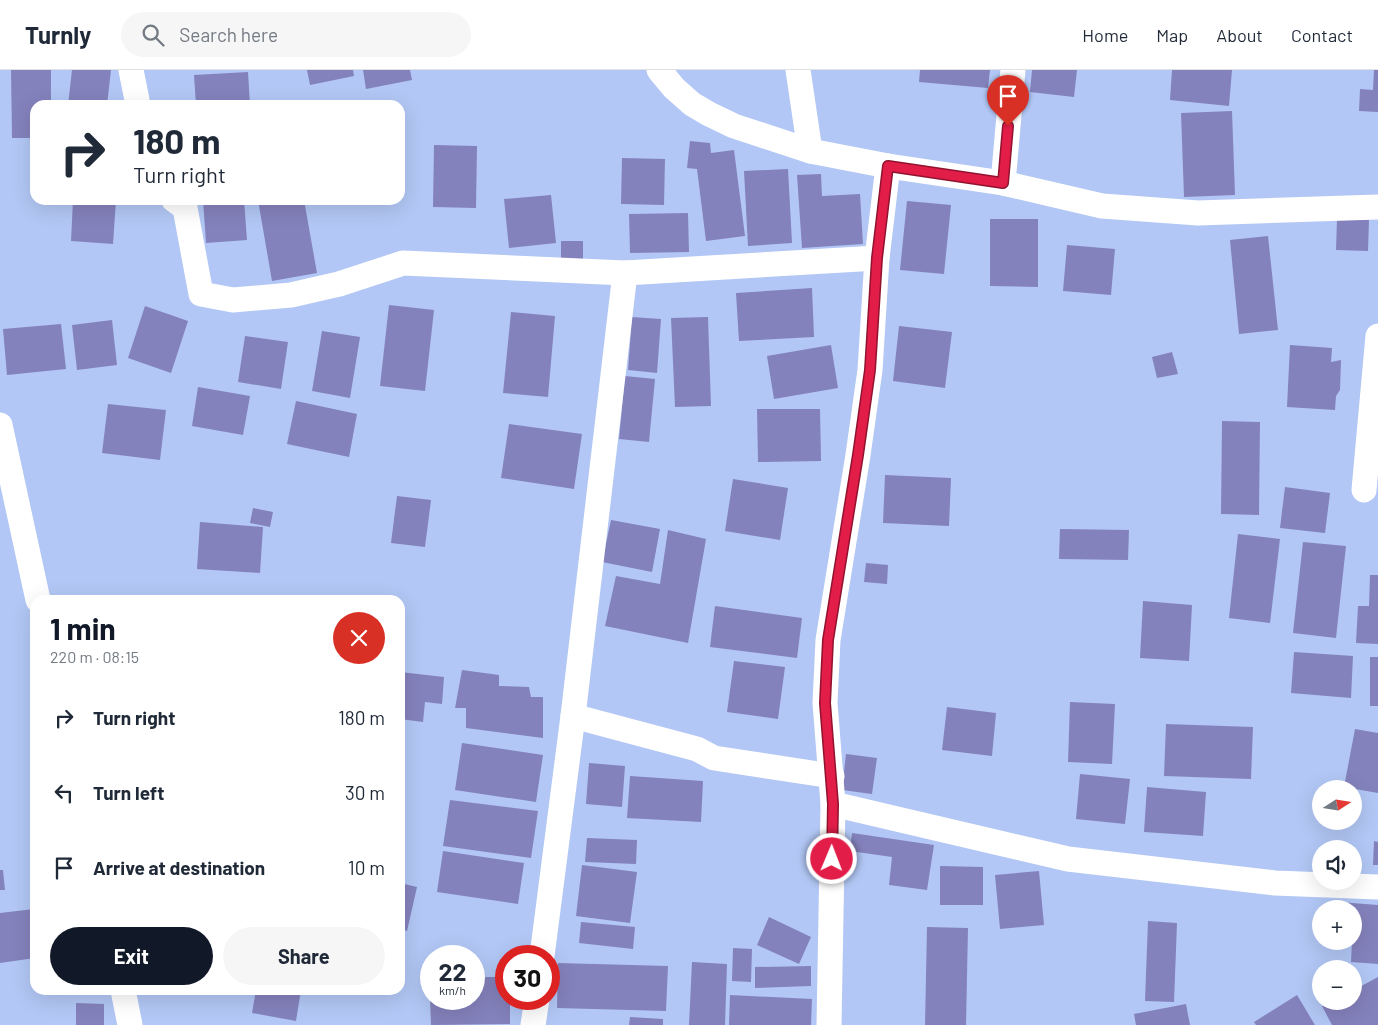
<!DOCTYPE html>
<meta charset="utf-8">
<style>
:root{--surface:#fff;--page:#f6f6f7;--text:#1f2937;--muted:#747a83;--line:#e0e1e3;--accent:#111827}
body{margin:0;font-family:Barlow,sans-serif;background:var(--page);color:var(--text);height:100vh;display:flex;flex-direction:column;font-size:19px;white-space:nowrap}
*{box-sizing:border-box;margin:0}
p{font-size:16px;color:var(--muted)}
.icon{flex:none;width:28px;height:28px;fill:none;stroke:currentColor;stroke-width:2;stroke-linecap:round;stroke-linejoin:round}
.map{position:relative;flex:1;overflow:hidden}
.details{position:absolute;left:30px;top:525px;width:375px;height:400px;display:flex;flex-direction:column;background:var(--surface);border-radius:15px;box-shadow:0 5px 20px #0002}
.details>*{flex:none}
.banner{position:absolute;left:30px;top:30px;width:375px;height:105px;border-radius:15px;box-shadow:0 5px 20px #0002;background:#fff;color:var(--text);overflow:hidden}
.needle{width:32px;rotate:78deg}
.buttons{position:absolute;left:1312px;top:710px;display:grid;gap:10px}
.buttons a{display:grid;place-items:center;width:50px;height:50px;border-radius:50%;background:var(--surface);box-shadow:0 5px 20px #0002;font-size:25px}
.speed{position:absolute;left:420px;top:875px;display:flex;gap:10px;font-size:25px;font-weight:700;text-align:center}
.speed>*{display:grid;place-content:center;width:65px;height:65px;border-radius:50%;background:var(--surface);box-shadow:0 5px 20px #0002;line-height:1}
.speed small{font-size:12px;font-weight:400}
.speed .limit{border:8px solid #d22;background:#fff;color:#111}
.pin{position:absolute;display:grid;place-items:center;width:42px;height:42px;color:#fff;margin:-51px -21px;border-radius:50% 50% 50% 0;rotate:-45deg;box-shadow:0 0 5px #0007}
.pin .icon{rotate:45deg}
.me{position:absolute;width:55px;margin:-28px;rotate:1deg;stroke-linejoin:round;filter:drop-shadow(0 0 4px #0008)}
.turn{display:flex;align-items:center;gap:18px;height:105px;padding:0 20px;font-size:22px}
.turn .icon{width:65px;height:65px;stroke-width:2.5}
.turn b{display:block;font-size:35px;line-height:42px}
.round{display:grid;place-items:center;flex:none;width:52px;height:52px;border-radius:26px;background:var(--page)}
.overview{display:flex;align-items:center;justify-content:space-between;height:85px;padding:0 20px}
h1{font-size:30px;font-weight:700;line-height:38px;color:var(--accent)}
.action{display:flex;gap:10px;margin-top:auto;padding:10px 20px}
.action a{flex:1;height:58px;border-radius:30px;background:var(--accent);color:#fff;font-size:20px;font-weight:700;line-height:58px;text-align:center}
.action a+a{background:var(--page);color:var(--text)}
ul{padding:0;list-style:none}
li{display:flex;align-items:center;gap:15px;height:75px;padding:0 20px}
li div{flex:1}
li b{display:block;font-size:19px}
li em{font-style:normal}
header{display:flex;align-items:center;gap:30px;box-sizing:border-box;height:70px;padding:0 25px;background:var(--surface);border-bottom:1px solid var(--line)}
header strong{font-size:24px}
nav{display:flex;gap:28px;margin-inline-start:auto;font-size:18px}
.search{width:350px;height:45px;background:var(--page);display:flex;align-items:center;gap:12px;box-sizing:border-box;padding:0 18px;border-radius:28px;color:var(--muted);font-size:19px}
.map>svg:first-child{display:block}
</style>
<header>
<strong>Turnly</strong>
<div class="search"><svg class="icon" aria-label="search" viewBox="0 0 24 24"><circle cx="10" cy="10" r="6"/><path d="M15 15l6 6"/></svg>Search here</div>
<nav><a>Home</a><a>Map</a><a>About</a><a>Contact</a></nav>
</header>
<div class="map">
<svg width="1378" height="955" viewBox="0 0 1378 955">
<rect width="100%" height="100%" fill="#b2c7f5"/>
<g fill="#8482bc">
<polygon points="11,0 51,0 51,35 35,35 35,68 12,68"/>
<polygon points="72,0 111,0 107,35 68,35"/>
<polygon points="307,0 353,0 354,6 310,15"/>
<polygon points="363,0 410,0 412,10 366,19"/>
<polygon points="920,0 990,0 988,18 919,12"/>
<polygon points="1032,0 1077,0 1074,27 1030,22"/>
<polygon points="1172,0 1232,0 1229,36 1170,30"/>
<polygon points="1374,0 1378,0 1378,42 1359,41 1360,19 1373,20"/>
<polygon points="248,2 250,35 196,35 194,5"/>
<polygon points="1232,41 1235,125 1184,127 1181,43"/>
<polygon points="690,71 710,73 711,83 734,80 745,166 706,171 697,99 687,98"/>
<polygon points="434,75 477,76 476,138 433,137"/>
<polygon points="622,88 665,89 664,135 621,134"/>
<polygon points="788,99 792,173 748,176 744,101"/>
<polygon points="821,104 822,126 860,124 863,174 802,178 797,105"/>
<polygon points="551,125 556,173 509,178 504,129"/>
<polygon points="73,130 116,130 113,174 71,171"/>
<polygon points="203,130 244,130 247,170 206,173"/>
<polygon points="258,130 304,130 317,203 272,211"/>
<polygon points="907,131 951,135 944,204 900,200"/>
<polygon points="688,143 689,182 630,183 629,144"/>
<polygon points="990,149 1038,149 1038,217 990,216"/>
<polygon points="1337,149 1369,150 1368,181 1336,180"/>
<polygon points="1268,166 1278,260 1239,264 1230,170"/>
<polygon points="561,171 583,171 583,189 561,190"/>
<polygon points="1067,175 1115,179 1111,225 1063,221"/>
<polygon points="812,218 814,267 739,271 736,223"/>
<polygon points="389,235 434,240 425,321 380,316"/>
<polygon points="145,236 188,251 171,303 128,288"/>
<polygon points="511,242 555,246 548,327 503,323"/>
<polygon points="632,247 661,249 657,303 628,300"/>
<polygon points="708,247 711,336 675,337 671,248"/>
<polygon points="112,250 117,295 77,300 72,255"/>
<polygon points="61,254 66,299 7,305 3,259"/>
<polygon points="899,256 952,262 945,318 893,311"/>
<polygon points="322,261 360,267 350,328 312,321"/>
<polygon points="245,266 288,272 281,319 238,312"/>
<polygon points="831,275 838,318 774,329 767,286"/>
<polygon points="1290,275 1332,278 1331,292 1341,290 1340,320 1336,326 1335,340 1287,337"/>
<polygon points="1172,282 1178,304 1157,308 1152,287"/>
<polygon points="625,306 655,309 649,372 619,369"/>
<polygon points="198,317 250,326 243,365 192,356"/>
<polygon points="296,331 357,344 349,387 287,374"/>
<polygon points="108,334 166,340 160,390 102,383"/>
<polygon points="757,339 820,339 821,391 758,392"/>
<polygon points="1222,351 1260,352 1259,445 1221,444"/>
<polygon points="509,354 582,364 574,419 501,408"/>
<polygon points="885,405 951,408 949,456 883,453"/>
<polygon points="733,409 788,418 780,470 725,461"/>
<polygon points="1285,417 1330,423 1325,463 1280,458"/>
<polygon points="397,426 431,430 425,477 391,473"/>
<polygon points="253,438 273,442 270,457 250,453"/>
<polygon points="611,450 660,459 652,502 602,492"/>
<polygon points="200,452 263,457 260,503 197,499"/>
<polygon points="1060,459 1129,460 1128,490 1059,489"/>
<polygon points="668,460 706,469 688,573 605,556 616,506 660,514"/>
<polygon points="1238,464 1280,469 1270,553 1229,548"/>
<polygon points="1303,472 1346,476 1336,568 1293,563"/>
<polygon points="866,493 888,495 887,514 864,512"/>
<polygon points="1370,505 1378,505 1378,574 1356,573 1358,536 1369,536"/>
<polygon points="1143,531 1192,535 1189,591 1140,588"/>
<polygon points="715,536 802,548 797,588 710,577"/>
<polygon points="1294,582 1353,586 1351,628 1291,623"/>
<rect x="1370" y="587" width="8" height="49"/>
<polygon points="734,591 785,597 778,649 727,642"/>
<polygon points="462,600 499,605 499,616 529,617 531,627 543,627 543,668 466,658 466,638 455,638"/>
<polygon points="400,602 444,607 442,634 425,632 423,652 400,649"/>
<polygon points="1070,632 1115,634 1112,694 1068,692"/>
<polygon points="947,637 996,643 992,686 942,680"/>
<polygon points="1166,654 1253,657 1251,709 1164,706"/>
<polygon points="1355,659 1378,663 1378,723 1344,717"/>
<polygon points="462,673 543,685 536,732 455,720"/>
<polygon points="846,684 877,688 872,724 842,720"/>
<polygon points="589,693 625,696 622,737 586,734"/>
<polygon points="1080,704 1130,709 1125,754 1076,749"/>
<polygon points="630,706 703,711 701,752 627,748"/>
<polygon points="1147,717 1206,722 1203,766 1144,762"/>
<polygon points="450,730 538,741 531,788 443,776"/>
<polygon points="852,763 934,775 927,820 889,815 892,787 850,781"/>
<polygon points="587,768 637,770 636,794 585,792"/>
<polygon points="1374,771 1378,772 1378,795 1373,795"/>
<polygon points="443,781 524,793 518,834 437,822"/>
<polygon points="582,795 637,802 630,853 576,846"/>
<polygon points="940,796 983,797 983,835 940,835"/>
<polygon points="0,800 3,800 5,820 0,820"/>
<polygon points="1039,801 1044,855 1000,859 995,805"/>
<polygon points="400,813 417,817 407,861 400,859"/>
<polygon points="1339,832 1378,835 1378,894 1351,892 1352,871 1354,871 1354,839 1339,839"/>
<polygon points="34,839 35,849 35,888 0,893 0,843"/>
<polygon points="769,847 811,867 799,894 757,875"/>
<polygon points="1148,851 1177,853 1174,932 1145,931"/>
<polygon points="581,852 635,857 633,879 579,873"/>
<polygon points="927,857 968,858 966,955 925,955"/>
<polygon points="733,878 752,879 751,912 732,911"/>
<polygon points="692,892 727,894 725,955 689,955"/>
<polygon points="558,893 668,896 666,941 557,938"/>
<polygon points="811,896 811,916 755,918 755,897"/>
<polygon points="474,907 506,907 506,929 510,929 510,954 431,955 430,929 474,929"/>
<polygon points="1378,907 1378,955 1332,955 1322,936 1331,931 1354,931 1354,920"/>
<polygon points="256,920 301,920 296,951 252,943"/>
<polygon points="730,925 812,929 811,955 729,955"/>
<polygon points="1297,925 1315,955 1256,955 1254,952"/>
<polygon points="76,933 104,934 104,955 76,955"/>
<polygon points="1186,934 1190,955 1136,955 1134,944"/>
<polygon points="630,947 663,949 663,955 629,955"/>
</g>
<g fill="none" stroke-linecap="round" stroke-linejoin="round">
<g stroke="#fff" stroke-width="25">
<polyline points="131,0 137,30 137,35"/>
<polyline points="659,0 674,18 692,34 709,44 734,56 810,81 888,96 1003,113 1102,136 1198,143 1378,137"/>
<polyline points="798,0 810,81"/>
<polyline points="1003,113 1013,0"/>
<polyline points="174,130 185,138 201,224 233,230 291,225 339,214 403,193 625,203 877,188"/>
<polyline points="0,355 38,530"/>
<polyline points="1364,420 1378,266"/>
<polyline points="573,646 697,679 714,688 832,706"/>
<polyline points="833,734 1068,789 1275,813 1378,817"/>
<polyline points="542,886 573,646 625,203"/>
<polyline points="123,920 130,955"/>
<polyline points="533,955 537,929"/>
<polyline points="829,955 833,734 825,633 828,570 858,385 870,300 877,188 888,96"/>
</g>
</g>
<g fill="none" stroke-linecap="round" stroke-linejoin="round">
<defs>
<polyline id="route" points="832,789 833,734 825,633 828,570 858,385 870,300 877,188 888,96 1003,113 1008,56"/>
</defs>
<use href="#route" stroke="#92132f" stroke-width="12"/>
<use href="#route" stroke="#e11d48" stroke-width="9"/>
</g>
</svg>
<div class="buttons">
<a><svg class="needle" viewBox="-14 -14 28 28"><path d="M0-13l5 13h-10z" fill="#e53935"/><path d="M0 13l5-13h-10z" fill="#747a83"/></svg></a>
<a><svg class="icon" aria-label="sound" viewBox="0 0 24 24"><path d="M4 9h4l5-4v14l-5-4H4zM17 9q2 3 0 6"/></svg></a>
<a>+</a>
<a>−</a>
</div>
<div class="speed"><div>22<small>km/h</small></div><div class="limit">30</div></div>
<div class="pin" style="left:1008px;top:56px;background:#d93025"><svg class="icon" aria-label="arrive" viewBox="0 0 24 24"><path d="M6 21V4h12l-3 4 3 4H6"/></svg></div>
<svg class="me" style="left:832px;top:789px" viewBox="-20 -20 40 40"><circle r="17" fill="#e11d48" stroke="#fff" stroke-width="3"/><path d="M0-11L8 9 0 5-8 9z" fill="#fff"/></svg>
<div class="banner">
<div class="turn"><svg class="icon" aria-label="right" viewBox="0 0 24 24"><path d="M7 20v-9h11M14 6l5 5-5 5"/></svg><div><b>180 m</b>Turn right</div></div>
</div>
<section class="details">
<div class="overview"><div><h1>1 min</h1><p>220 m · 08:15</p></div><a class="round" style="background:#d93025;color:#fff"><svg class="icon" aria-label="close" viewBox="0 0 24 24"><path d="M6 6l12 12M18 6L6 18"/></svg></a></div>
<ul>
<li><svg class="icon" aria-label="right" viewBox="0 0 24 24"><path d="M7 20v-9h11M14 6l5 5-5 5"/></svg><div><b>Turn right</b></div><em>180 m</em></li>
<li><svg class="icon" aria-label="left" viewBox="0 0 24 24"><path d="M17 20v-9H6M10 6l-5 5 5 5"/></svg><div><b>Turn left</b></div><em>30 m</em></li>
<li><svg class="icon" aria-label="arrive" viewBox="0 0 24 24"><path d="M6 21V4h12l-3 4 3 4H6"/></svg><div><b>Arrive at destination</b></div><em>10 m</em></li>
</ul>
<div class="action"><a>Exit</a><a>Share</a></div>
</section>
</div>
